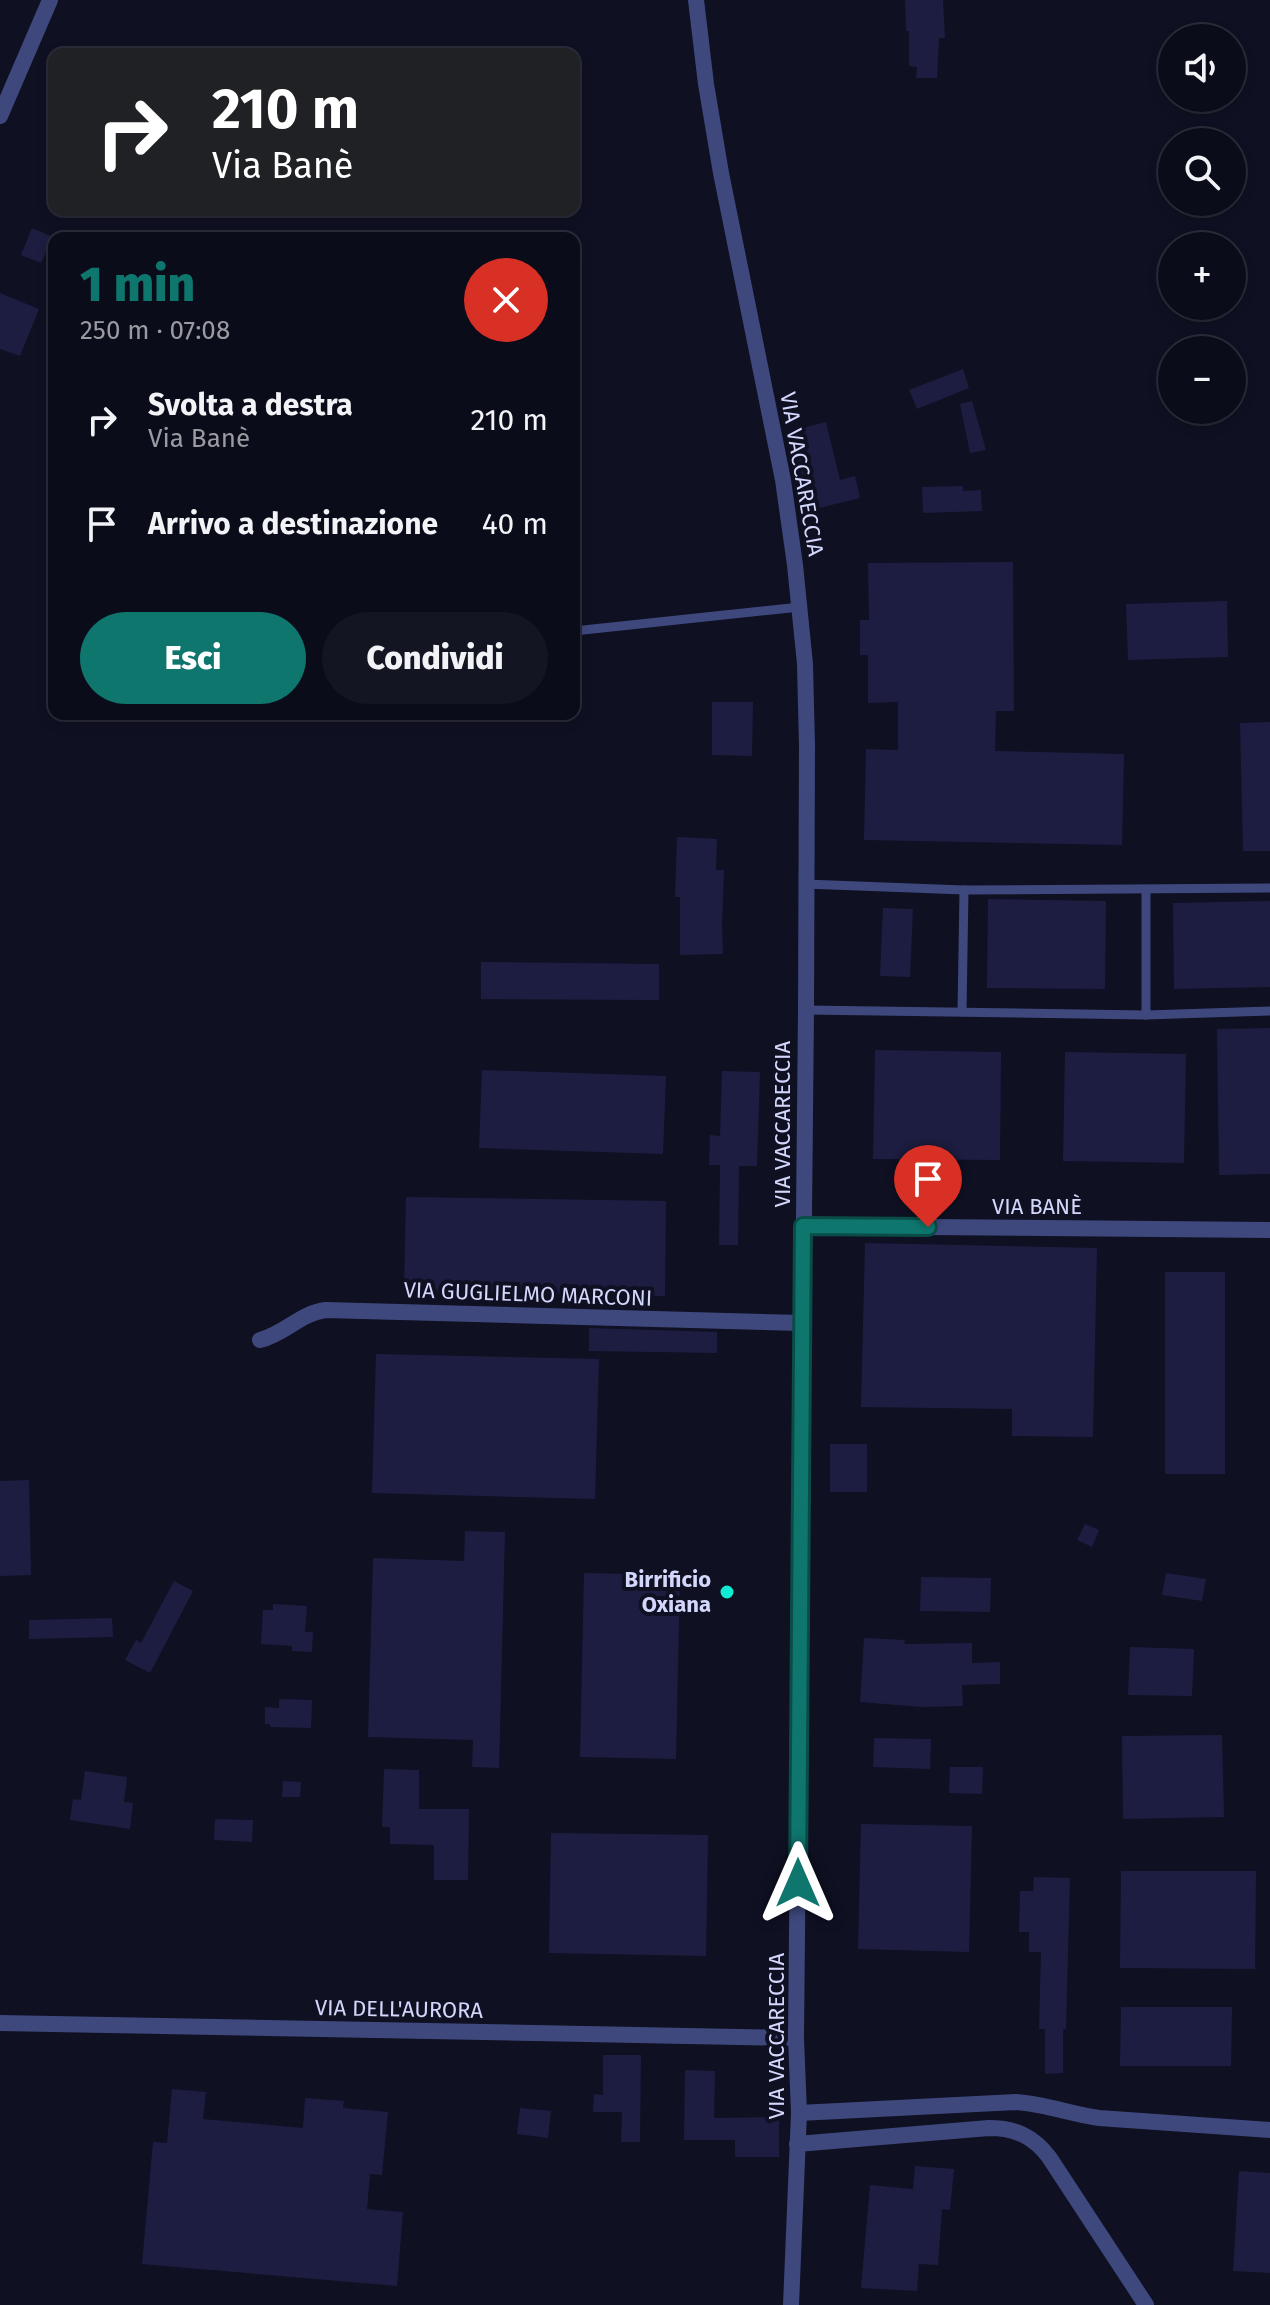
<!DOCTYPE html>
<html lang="it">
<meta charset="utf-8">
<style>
:root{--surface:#0b0c1a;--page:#141523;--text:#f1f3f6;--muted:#9a9ba2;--line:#2b2c39;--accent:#0f766e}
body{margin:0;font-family:"Fira Sans",sans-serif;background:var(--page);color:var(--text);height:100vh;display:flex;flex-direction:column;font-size:30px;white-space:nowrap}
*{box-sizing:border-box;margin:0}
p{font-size:26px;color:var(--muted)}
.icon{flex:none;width:44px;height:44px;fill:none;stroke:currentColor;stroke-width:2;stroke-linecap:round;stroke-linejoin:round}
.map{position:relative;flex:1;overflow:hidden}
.details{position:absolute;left:48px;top:232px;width:532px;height:488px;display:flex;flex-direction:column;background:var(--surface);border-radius:16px;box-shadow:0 4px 12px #0003,0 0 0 2px var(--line)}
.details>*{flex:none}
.banner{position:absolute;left:48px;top:48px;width:532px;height:168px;border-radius:16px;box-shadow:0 4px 12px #0003,0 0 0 2px var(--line);background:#202124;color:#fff;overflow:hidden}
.controls{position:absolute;left:1158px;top:24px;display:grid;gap:16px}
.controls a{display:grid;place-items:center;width:88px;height:88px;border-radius:50%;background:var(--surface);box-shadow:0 4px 12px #0003,0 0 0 2px var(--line);font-size:40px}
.pin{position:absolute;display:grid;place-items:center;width:68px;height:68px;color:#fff;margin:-82px -34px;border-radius:50% 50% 50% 0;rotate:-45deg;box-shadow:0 0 8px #0007}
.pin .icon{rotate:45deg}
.me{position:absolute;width:88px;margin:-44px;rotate:0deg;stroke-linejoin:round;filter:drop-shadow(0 0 6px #0008)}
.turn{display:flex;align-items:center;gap:28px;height:168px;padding:0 32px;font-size:36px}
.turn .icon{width:104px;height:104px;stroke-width:2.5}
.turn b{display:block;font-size:56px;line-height:68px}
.round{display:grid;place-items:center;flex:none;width:84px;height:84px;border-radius:42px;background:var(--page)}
.overview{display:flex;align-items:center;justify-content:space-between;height:136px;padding:0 32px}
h1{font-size:48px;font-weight:800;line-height:60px;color:var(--accent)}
.action{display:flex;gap:16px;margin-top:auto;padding:16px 32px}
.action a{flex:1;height:92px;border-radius:48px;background:var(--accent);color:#fff;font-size:32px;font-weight:800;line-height:92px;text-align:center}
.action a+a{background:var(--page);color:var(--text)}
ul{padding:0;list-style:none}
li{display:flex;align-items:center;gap:24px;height:104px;padding:0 32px}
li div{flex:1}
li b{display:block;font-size:30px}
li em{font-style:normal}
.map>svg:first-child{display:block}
</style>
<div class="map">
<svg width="1270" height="2305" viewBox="0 0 1270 2305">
<rect width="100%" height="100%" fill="#0f1022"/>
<g fill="#1d1d41">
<polygon points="905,0 943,0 945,38 939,38 937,78 916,78 917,67 909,66 909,31 906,31"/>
<polygon points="32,228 53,237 41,263 21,255"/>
<polygon points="0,293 39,309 20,356 0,349"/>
<polygon points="963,369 969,388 917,409 909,390"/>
<polygon points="972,401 986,450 970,453 960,404"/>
<polygon points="826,422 840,480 855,476 860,498 811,510 791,431"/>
<polygon points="963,486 963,491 981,490 982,511 923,513 922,487"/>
<polygon points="1013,562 1014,711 996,711 995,751 1124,754 1122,845 864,840 866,749 898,750 898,702 868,703 868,655 860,655 860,620 869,620 868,563"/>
<polygon points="1227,601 1228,657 1128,660 1126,604"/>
<polygon points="712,702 753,702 752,756 712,755"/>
<polygon points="1270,722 1270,851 1243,851 1240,723"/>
<polygon points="677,837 717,839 716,870 724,870 722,925 723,954 680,955 680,897 675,897"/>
<polygon points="988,899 1106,901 1105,989 987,988"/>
<polygon points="1270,901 1270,987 1174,989 1173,903"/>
<polygon points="883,908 913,909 910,977 880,976"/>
<polygon points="481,962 659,964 659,1000 481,999"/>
<polygon points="1270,1028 1270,1174 1219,1175 1217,1029"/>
<polygon points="875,1050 1001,1052 1000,1160 873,1159"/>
<polygon points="1065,1052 1186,1054 1184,1163 1063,1161"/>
<polygon points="482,1070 666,1076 663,1154 479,1148"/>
<polygon points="722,1071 760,1072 757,1166 739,1166 738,1245 719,1245 720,1165 709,1165 710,1135 720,1136"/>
<polygon points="406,1197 666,1201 665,1296 404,1291"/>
<polygon points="865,1243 1097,1248 1093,1437 1012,1436 1012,1409 861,1407"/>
<rect x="1165" y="1272" width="60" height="202"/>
<polygon points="589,1328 717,1332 717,1353 589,1351"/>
<polygon points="376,1354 599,1359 595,1499 372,1493"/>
<rect x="830" y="1444" width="37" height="48"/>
<polygon points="29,1480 31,1575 0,1576 0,1481"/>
<polygon points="1085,1524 1099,1530 1092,1547 1077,1540"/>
<polygon points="465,1531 505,1532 499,1768 472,1767 473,1740 368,1737 373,1558 464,1561"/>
<polygon points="584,1573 680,1575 676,1759 580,1757"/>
<polygon points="1166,1573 1206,1579 1202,1601 1162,1595"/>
<polygon points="921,1577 991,1578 990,1612 920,1611"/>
<polygon points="174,1581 193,1591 150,1673 125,1660 136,1640 141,1643"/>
<polygon points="273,1604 307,1606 305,1632 313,1632 312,1652 292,1651 292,1646 261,1644 263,1610 273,1610"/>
<polygon points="112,1618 113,1637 29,1639 29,1620"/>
<polygon points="864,1638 905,1640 904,1644 972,1643 972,1663 1000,1662 1000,1684 962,1685 963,1706 922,1707 860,1702"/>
<polygon points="1130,1647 1194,1649 1192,1696 1128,1695"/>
<polygon points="279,1699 312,1700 311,1728 270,1727 270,1724 265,1724 265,1707 279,1708"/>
<polygon points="1222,1735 1224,1817 1123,1819 1122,1736"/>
<polygon points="874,1738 931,1739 930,1769 873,1767"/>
<polygon points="950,1767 983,1767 982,1794 949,1793"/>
<polygon points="384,1769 419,1770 419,1809 469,1809 468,1880 434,1880 434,1845 390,1844 390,1827 382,1827"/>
<polygon points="85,1771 127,1777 124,1802 133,1803 130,1829 70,1820 73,1799 81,1800"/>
<polygon points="283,1781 301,1782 300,1797 282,1797"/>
<polygon points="215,1819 253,1820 252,1842 214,1840"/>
<polygon points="861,1824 972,1826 969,1952 858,1949"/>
<polygon points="551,1833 708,1835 706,1956 549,1953"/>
<polygon points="1121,1871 1256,1871 1255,1969 1120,1968"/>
<polygon points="1034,1877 1070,1878 1066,2029 1063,2029 1063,2073 1045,2074 1045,2029 1039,2029 1041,1952 1029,1952 1029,1932 1019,1932 1020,1891 1033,1891"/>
<polygon points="1121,2007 1232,2007 1231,2066 1120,2066"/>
<polygon points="603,2055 641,2055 640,2142 621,2142 622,2112 593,2112 594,2094 603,2095"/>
<polygon points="685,2070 715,2071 714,2118 779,2117 779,2157 735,2157 735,2140 684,2140"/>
<polygon points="172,2089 206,2092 203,2119 303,2128 305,2098 344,2101 343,2108 388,2112 382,2175 370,2174 367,2209 403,2212 397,2286 142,2264 153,2142 167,2143"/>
<polygon points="520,2108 551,2111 548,2138 517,2134"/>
<polygon points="915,2166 954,2169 950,2210 942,2209 938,2265 919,2264 917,2291 861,2288 870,2185 913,2189"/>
<polygon points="1239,2171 1270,2173 1270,2273 1233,2271"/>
</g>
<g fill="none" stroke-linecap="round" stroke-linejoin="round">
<g stroke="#3e487d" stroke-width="9">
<polyline points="574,631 800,607"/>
<polyline points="805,884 964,890 1270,888"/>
<polyline points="1146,890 1146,1015"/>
<polyline points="806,1010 1146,1015 1270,1011"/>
<polyline points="962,1012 964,890"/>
</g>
<g stroke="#3e487d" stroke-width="16">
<polyline points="696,0 706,84 721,173 783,480 795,565 805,664 807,746 806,1010 796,2038 799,2113 791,2305"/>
<polyline points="0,116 50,0"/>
<polyline points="803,1226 1270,1230"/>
<path d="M260 1340C285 1334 300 1313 326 1310L802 1323"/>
<polyline points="0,2023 796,2038"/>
<path d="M799 2113 1016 2102C1045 2104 1071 2114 1099 2118L1270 2130"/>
<path d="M797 2144 989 2128C1015 2128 1033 2136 1049 2157L1146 2305"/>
</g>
</g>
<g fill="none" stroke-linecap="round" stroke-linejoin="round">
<defs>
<polyline id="route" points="798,1883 803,1226 928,1227"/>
</defs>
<use href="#route" stroke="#0a4d48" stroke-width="20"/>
<use href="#route" stroke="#0f766e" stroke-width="14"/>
</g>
<circle fill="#10ebd4" stroke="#0f1022" stroke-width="3" cx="727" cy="1592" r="8"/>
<g text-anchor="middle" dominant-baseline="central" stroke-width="8" stroke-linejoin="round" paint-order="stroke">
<g font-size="22" fill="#d3d7fc" stroke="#0f1022">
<text transform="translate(802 474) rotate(80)">VIA VACCARECCIA</text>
<text transform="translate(782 1124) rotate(-90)">VIA VACCARECCIA</text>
<text x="1037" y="1206">VIA BANÈ</text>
<text transform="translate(528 1294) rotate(2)">VIA GUGLIELMO MARCONI</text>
<text transform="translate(399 2009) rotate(1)">VIA DELL'AURORA</text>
<text transform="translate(776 2036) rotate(-90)">VIA VACCARECCIA</text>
</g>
<g font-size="22" font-weight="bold" fill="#d3d7fc" stroke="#0f1022" text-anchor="end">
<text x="711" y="1579">Birrificio<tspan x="711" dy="25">Oxiana</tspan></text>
</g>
</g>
</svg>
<div class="controls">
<a><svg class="icon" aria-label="sound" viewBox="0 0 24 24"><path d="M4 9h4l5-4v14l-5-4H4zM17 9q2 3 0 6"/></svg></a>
<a><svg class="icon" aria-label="search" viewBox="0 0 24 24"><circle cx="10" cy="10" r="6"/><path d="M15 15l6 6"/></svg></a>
<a>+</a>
<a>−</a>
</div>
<div class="pin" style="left:928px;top:1227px;background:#d93025"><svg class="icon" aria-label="arrive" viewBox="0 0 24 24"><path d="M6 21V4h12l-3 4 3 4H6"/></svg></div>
<svg class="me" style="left:798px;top:1883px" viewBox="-20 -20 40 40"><path d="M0-17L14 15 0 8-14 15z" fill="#0f766e" stroke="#fff" stroke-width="4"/></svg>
<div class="banner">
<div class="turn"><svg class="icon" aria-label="right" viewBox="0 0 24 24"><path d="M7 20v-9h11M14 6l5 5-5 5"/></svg><div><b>210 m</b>Via Banè</div></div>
</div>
<section class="details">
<div class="overview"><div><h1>1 min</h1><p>250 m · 07:08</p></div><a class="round" style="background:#d93025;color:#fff"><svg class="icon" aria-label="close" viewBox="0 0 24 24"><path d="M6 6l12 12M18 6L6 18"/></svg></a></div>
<ul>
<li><svg class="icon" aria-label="right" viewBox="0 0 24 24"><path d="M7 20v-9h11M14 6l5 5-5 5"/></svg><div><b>Svolta a destra</b><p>Via Banè</p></div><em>210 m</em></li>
<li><svg class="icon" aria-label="arrive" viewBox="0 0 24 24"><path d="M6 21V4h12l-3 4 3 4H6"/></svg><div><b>Arrivo a destinazione</b></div><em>40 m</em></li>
</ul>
<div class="action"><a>Esci</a><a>Condividi</a></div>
</section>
</div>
